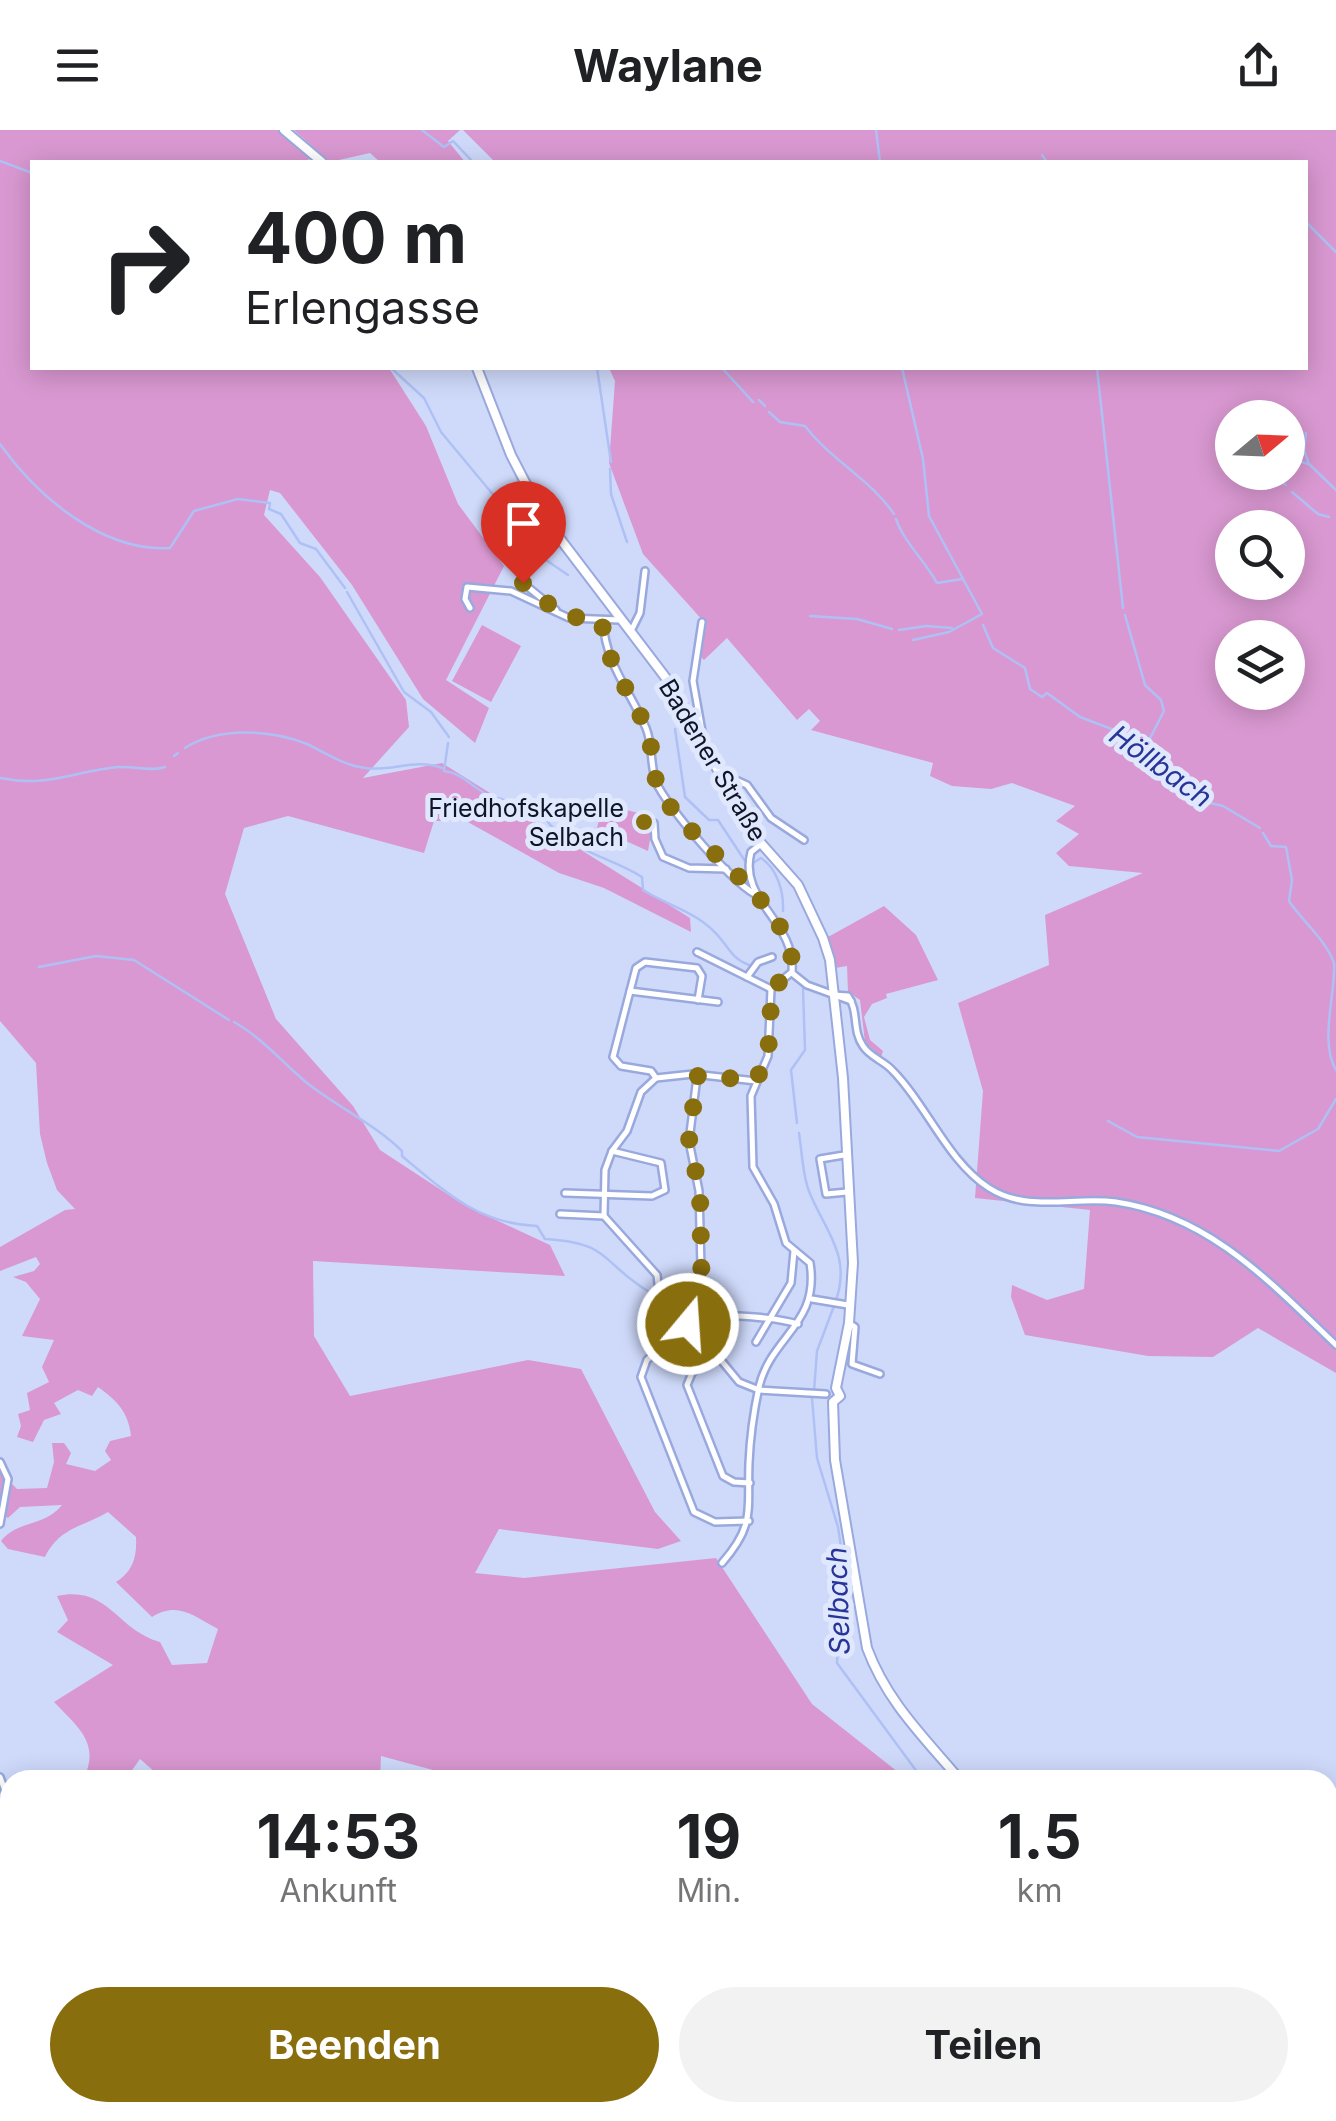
<!DOCTYPE html>
<html lang="de">
<meta charset="utf-8">
<style>
:root{--surface:#fff;--page:#f2f2f2;--text:#202124;--muted:#757577;--accent:#896e0e}
body{margin:0;font-family:Inter,sans-serif;background:var(--page);color:var(--text);height:100vh;display:flex;flex-direction:column;font-size:38px;white-space:nowrap}
*{box-sizing:border-box;margin:0}
p{font-size:32px;color:var(--muted)}
.icon{flex:none;width:55px;height:55px;fill:none;stroke:currentColor;stroke-width:2;stroke-linecap:round;stroke-linejoin:round}
.map{position:relative;flex:1;overflow:hidden}
.details{position:absolute;left:0px;top:1640px;width:1338px;height:352px;display:flex;flex-direction:column;background:var(--surface);border-radius:30px 30px 0 0;box-shadow:0 5px 25px #0003}
.details>*{flex:none}
.hud{position:absolute;left:30px;top:30px;width:1278px;height:210px;border-radius:0px;box-shadow:0 5px 25px #0003;background:#fff;color:var(--text);overflow:hidden}
.needle{width:65px;rotate:71deg}
.controls{position:absolute;left:1215px;top:270px;display:grid;gap:20px}
.controls a{display:grid;place-items:center;width:90px;height:90px;border-radius:50%;background:var(--surface);box-shadow:0 5px 25px #0003;font-size:50px}
.pin{position:absolute;display:grid;place-items:center;width:85px;height:85px;color:#fff;margin:-102px -42px;border-radius:50% 50% 50% 0;rotate:-45deg;box-shadow:0 0 10px #0007}
.pin .icon{rotate:45deg}
.me{position:absolute;width:110px;margin:-55px;rotate:18deg;stroke-linejoin:round;filter:drop-shadow(0 0 8px #0008)}
.turn{display:flex;align-items:center;gap:35px;height:210px;padding:0 50px;font-size:45px}
.turn .icon{width:130px;height:130px;stroke-width:2.5}
.turn b{display:block;font-size:70px;line-height:85px}
.eta{display:flex;justify-content:space-evenly;align-items:center;height:170px;text-align:center}
.eta b{font-size:60px;font-weight:700;line-height:70px}
.primary-button{display:flex;gap:20px;margin-top:auto;padding:20px 50px}
.primary-button a{flex:1;height:115px;border-radius:60px;background:var(--accent);color:#fff;font-size:40px;font-weight:700;line-height:115px;text-align:center}
.primary-button a+a{background:var(--page);color:var(--text)}
header{display:flex;justify-content:space-between;align-items:center;height:130px;padding:0 50px;background:var(--surface);font-size:45px;font-weight:700}
.map>svg:first-child{display:block}
</style>
<header><svg class="icon" aria-label="menu" viewBox="0 0 24 24"><path d="M4 6h16M4 12h16M4 18h16"/></svg>Waylane<svg class="icon" aria-label="share" viewBox="0 0 24 24"><path d="M12 15V3M7 8l5-5 5 5M5 13v7h14v-7"/></svg></header>
<div class="map">
<svg width="1336" height="1991" viewBox="0 0 1336 1991">
<rect width="100%" height="100%" fill="#cfdafb"/>
<g fill="#d998d1" fill-rule="evenodd">
<path d="M0 0H280L311 27 306 32H32V238H389L426 296 458 374 504 436 446 550 489 578 475 613 423 569 352 455 280 363 270 360 264 385 320 447 406 570 409 597 363 648 442 633 690 788 691 802 604 758 559 743 466 691H434L424 723 288 686 244 698 225 764 276 889 353 976 380 1020 464 1075 550 1115 565 1146 313 1131 314 1206 350 1266 528 1230 581 1239 655 1382 681 1411 658 1419 499 1399 475 1443 524 1448 716 1428 812 1574 908 1650H470L381 1626 380 1650H164L140 1629 125 1650H83C101 1614 79 1598 54 1572L113 1535 57 1502 68 1490 57 1466C109 1455 116 1500 160 1512L172 1535 207 1533 218 1499C193 1486 178 1471 152 1487L116 1452C133 1441 137 1427 136 1407L108 1382C82 1397 59 1398 45 1427L8 1419 1 1411C17 1390 45 1397 62 1375L20 1377 8 1388 0 1383V1342L17 1359 47 1358 54 1332 52 1313H64L71 1323 66 1334 95 1341 111 1330 105 1321 110 1311 131 1306C128 1281 117 1271 98 1257L92 1266 78 1260 54 1273 61 1284 44 1290 33 1312 17 1307 21 1296 18 1284 30 1280 27 1263 49 1252 42 1237 54 1210 22 1206 40 1169 26 1152 13 1147 34 1141 40 1134 36 1127 0 1141V1117L65 1080 75 1079 57 1060 47 1033 40 1004 36 933 0 891Z"/>
<polygon points="294,0 460,0 448,11 465,32 380,32 370,23 330,32"/>
<path d="M463 0H1336V1243L1258 1198 1213 1227 1148 1226 1025 1205 1011 1167 1012 1155 1047 1170 1084 1159 1090 1080 975 1068 983 961 958 873 1049 835 1045 785 1143 743 1069 736 1056 723 1079 704 1056 691 1075 676 1012 653 991 659 952 656 930 646 933 633 811 600 820 591 809 579 797 590 727 508 704 530 700 526 705 493 643 424 609 333 615 251 609 238H1305V32H495ZM1232 288H1288V342H1232ZM1232 398H1288V452H1232ZM1232 508H1288V562H1232Z"/>
<polygon points="482,495 521,516 491,572 452,551"/>
<polygon points="603,674 654,687 648,721 597,698"/>
<polygon points="884,776 916,805 938,850 886,864 887,868 872,874 864,887 870,910 883,921 881,927 865,912 860,870 848,862 847,836 835,838 828,807"/>
<polygon points="1328,1915 1336,1921 1336,1991 943,1991 941,1983 1328,1982"/>
</g>
<g fill="none" stroke-linecap="round" stroke-linejoin="round">
<g stroke="#afc0f5" stroke-width="2.5">
<polyline points="422,0 444,17 453,11 473,32"/>
<polyline points="876,0 880,32"/>
<polyline points="1042,25 1047,32"/>
<polyline points="0,31 32,43"/>
<polyline points="1305,91 1336,122"/>
<polyline points="391,238 424,268 441,302 500,373 524,415 568,445"/>
<polyline points="597,238 611,332"/>
<polyline points="722,238 753,272"/>
<polyline points="902,238 923,329 929,386 982,484 949,502 913,510"/>
<polyline points="1097,238 1123,478"/>
<polyline points="759,270 765,276"/>
<path d="M769 282 780 292 805 296C831 330 870 349 894 384"/>
<polyline points="1306,303 1304,320 1309,334"/>
<path d="M0 314C38 367 102 422 170 418L194 381 238 369 270 373 269 379 281 384 300 413 316 419 345 458"/>
<polyline points="1288,329 1309,334 1336,360"/>
<polyline points="610,339 611,364 627,412"/>
<polyline points="1264,342 1286,355"/>
<polyline points="1292,362 1318,384 1329,387"/>
<path d="M896 389C904 412 925 431 937 453L962 449"/>
<polyline points="347,462 404,562 431,582 449,607"/>
<polyline points="1125,485 1145,555 1161,570 1164,581 1145,618"/>
<polyline points="810,486 857,489 892,499"/>
<polyline points="983,495 993,518 1025,538 1030,559 1042,567 1047,563 1080,587 1130,606 1206,672 1223,676 1260,698"/>
<polyline points="899,500 926,496 952,498"/>
<polyline points="675,599 685,667 709,690 718,690 747,734"/>
<path d="M448 613 444 641C462 643 471 656 486 664 492 667 536 679 547 682L545 688C568 722 610 726 642 747L643 760C668 776 699 782 720 808 730 820 733 829 749 835"/>
<path d="M185 618C217 597 271 599 307 614 326 623 343 635 365 638 392 642 415 628 442 638"/>
<polyline points="174,626 178,623"/>
<path d="M0 648C48 658 74 641 118 637 135 636 151 642 165 637"/>
<path d="M1263 703 1271 716 1286 717 1292 750 1289 771C1303 792 1326 810 1334 833 1336 862 1319 912 1336 940"/>
<path d="M753 733 761 728C777 738 784 762 783 781"/>
<polyline points="39,837 96,826 134,830 229,890"/>
<path d="M234 892C261 907 283 933 307 953 339 978 373 993 402 1021V1026C445 1062 479 1094 537 1096L545 1109C613 1113 600 1133 651 1163"/>
<polyline points="1108,991 1137,1007 1279,1021 1318,999 1336,969"/>
<polyline points="797,993 791,940 805,920 803,859"/>
<path d="M799 1003C802 1023 803 1049 811 1066 827 1103 851 1127 836 1170"/>
<polyline points="814,1261 817,1221 834,1176"/>
<polyline points="812,1268 817,1328 838,1397 843,1430 837,1533 923,1650"/>
<polyline points="0,1709 8,1715 5,1737 10,1746"/>
<polyline points="0,1754 10,1757"/>
<polyline points="0,1941 10,1929"/>
<polyline points="1328,1949 1336,1953"/>
<polyline points="408,1991 409,1982"/>
</g>
<defs>
<g id="minor">
<polyline points="523,453 556,480"/>
<polyline points="470,478 465,469 467,457 511,461 569,488 620,490"/>
<path d="M603 491C605 533 630 561 646 598 653 615 650 635 656 652 666 676 736 758 759 766"/>
<polyline points="702,492 693,551 703,607"/>
<polyline points="631,501 640,483 645,441"/>
<polyline points="723,644 747,655 771,688 804,710"/>
<polyline points="654,693 655,709 663,727 689,738 726,739"/>
<polyline points="697,822 771,859"/>
<polyline points="792,843 807,855 851,871"/>
<polyline points="747,847 758,832 772,827"/>
<polyline points="630,861 718,872"/>
<path d="M834 865 848 866C859 881 852 901 863 916 870 927 884 931 892 940 927 975 947 1031 989 1058 1028 1083 1074 1066 1116 1072 1210 1086 1271 1153 1336 1215"/>
<polyline points="656,948 641,962 627,1001 612,1021 605,1040 604,1086 657,1145 660,1172 688,1190"/>
<polyline points="656,948 651,941 621,936 613,927 636,838 645,832 697,838 702,846 698,870"/>
<polyline points="656,948 693,944 756,951"/>
<polyline points="844,1025 820,1029 826,1064 847,1062"/>
<polyline points="565,1063 652,1066 665,1060 661,1033 612,1021"/>
<polyline points="560,1084 604,1086"/>
<polyline points="812,1169 848,1175"/>
<path d="M699 1183C733 1187 766 1185 798 1194"/>
<polyline points="692,1190 702,1175 699,1061 689,1011 697,947"/>
<polyline points="849,1193 855,1197 852,1234 880,1244"/>
<polyline points="688,1194 647,1230 641,1247 694,1382 715,1392 749,1391"/>
<polyline points="692,1195 739,1252 759,1260 826,1264"/>
<polyline points="756,1212 791,1153 794,1121"/>
<polyline points="715,1222 692,1243 687,1255 723,1346 734,1352 750,1353"/>
<polyline points="0,1332 8,1349 0,1394"/>
<path d="M722 1433C756 1394 747 1380 749 1333 750 1309 754 1280 759 1257 771 1206 820 1194 810 1133L786 1113 774 1074 753 1037 751 966 768 926 771 859 792 842C796 791 738 771 751 722L761 714"/>
<polyline points="0,1647 10,1674"/>
<polyline points="120,1648 122,1650"/>
<polyline points="148,1650 152,1646"/>
<polyline points="0,1791 10,1790"/>
<polyline points="112,1982 115,1991"/>
<polyline points="268,1982 277,1991"/>
<polyline points="473,1982 473,1991"/>
<polyline points="7,1991 2,1964 10,1937"/>
<polyline points="25,1991 27,1982"/>
<polyline points="168,1991 184,1982"/>
<polyline points="324,1991 330,1982"/>
</g>
<g id="major">
<polyline points="284,0 322,32"/>
<path d="M477 238 511 325 542 385 672 556 752 703 798 755 823 808 830 830 843 948 853 1133 849 1193 836 1258 840 1266 833 1272 835 1330 867 1518C887 1572 924 1607 960 1650"/>
<polyline points="1328,1905 1336,1911"/>
</g>
</defs>
<use href="#minor" stroke="#99a9dd" stroke-width="10"/>
<use href="#major" stroke="#99a9dd" stroke-width="12"/>
<use href="#minor" stroke="#fff" stroke-width="5"/>
<use href="#major" stroke="#fff" stroke-width="8"/>
</g>
<g fill="none" stroke-linecap="round" stroke-linejoin="round">
<path stroke="#896e0e" stroke-width="18" stroke-dasharray="0 32.4" d="M523 453 562 485 602 491C605 536 634 564 648 604 654 623 651 644 661 663 694 719 798 777 792 842L772 858 768 926 756 950 697 946 689 1011 700 1062 702 1175 693 1194H688"/>
</g>
<circle fill="#896e0e" stroke="#e0e8fe" stroke-width="4" cx="644" cy="692" r="10"/>
<g text-anchor="middle" dominant-baseline="central" stroke-width="10" stroke-linejoin="round" paint-order="stroke">
<g font-size="25" fill="#0f1427" stroke="#e0e8fe">
<text transform="translate(713 630) rotate(59)">Badener Straße</text>
</g>
<g font-size="25" fill="#0f1427" stroke="#e0e8fe" text-anchor="end">
<text x="624" y="678">Friedhofskapelle<tspan x="624" dy="29">Selbach</tspan></text>
</g>
<g font-size="28" font-style="italic" fill="#283598" stroke="#e0e8fe">
<text transform="translate(1161 636) rotate(36)">Höllbach</text>
<text transform="translate(838 1471) rotate(-92)">Selbach</text>
</g>
</g>
</svg>
<div class="controls">
<a><svg class="needle" viewBox="-14 -14 28 28"><path d="M0-13l5 13h-10z" fill="#e53935"/><path d="M0 13l5-13h-10z" fill="#757577"/></svg></a>
<a><svg class="icon" aria-label="search" viewBox="0 0 24 24"><circle cx="10" cy="10" r="6"/><path d="M15 15l6 6"/></svg></a>
<a><svg class="icon" aria-label="layers" viewBox="0 0 24 24"><path d="M12 4l9 5-9 5-9-5zM3 14l9 5 9-5"/></svg></a>
</div>
<div class="pin" style="left:523px;top:453px;background:#d93025"><svg class="icon" aria-label="arrive" viewBox="0 0 24 24"><path d="M6 21V4h12l-3 4 3 4H6"/></svg></div>
<svg class="me" style="left:688px;top:1194px" viewBox="-20 -20 40 40"><circle r="17" fill="#896e0e" stroke="#fff" stroke-width="3"/><path d="M0-11L8 9 0 5-8 9z" fill="#fff"/></svg>
<div class="hud">
<div class="turn"><svg class="icon" aria-label="right" viewBox="0 0 24 24"><path d="M7 20v-9h11M14 6l5 5-5 5"/></svg><div><b>400 m</b>Erlengasse</div></div>
</div>
<section class="details">
<div class="eta">
<div><b>14:53</b><p>Ankunft</p></div>
<div><b>19</b><p>Min.</p></div>
<div><b>1.5</b><p>km</p></div>
</div>
<div class="primary-button"><a>Beenden</a><a>Teilen</a></div>
</section>
</div>
